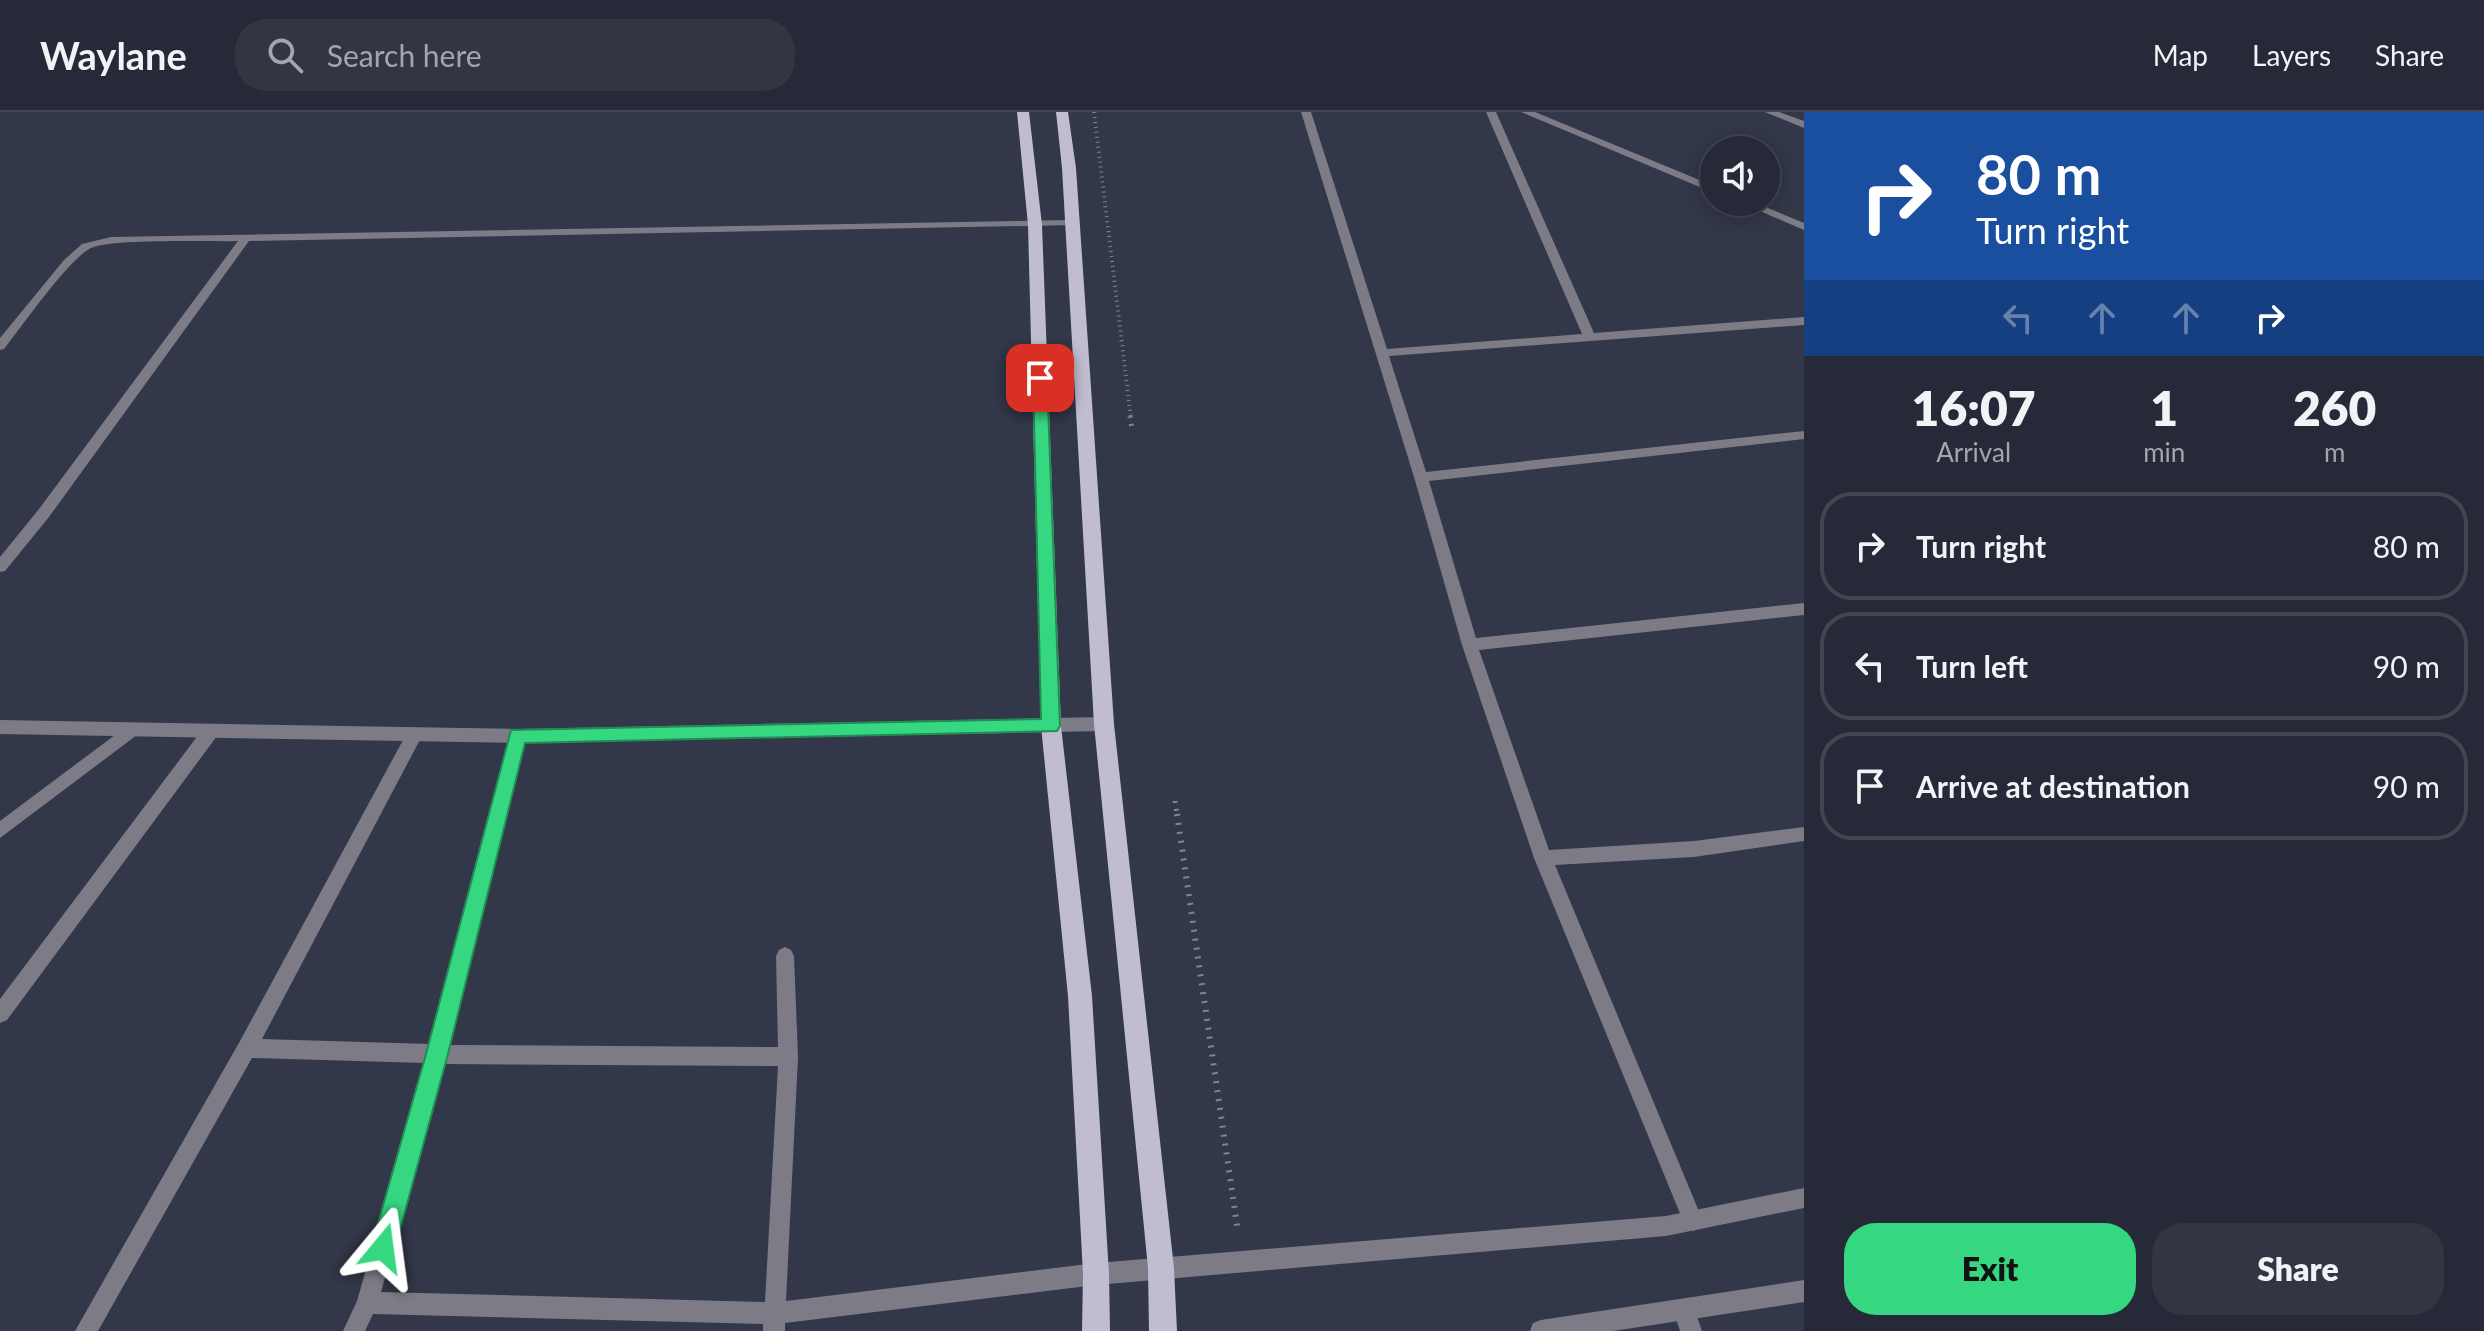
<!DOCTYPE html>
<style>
:root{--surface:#262937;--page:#323542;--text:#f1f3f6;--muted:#a4a6ad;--line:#424552;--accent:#35d881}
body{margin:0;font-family:Lato,sans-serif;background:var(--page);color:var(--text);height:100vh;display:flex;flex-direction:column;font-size:30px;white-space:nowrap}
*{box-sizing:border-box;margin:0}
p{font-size:26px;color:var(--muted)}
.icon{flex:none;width:44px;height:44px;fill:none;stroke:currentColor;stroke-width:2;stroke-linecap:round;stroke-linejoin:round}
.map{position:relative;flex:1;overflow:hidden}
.sheet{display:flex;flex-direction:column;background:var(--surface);width:680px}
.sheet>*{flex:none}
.banner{background:#1a4fa0;color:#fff;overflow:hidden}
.buttons{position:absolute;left:1700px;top:24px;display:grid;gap:16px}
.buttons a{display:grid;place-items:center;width:80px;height:80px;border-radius:50%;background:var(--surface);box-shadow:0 4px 20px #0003,0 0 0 2px var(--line);font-size:40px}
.pin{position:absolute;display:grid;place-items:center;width:68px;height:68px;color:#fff;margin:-34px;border-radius:16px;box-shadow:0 4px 12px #0006}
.me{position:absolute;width:88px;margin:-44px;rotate:16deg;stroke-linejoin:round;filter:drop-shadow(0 0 6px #0008)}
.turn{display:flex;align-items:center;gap:28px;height:168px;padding:0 40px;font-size:36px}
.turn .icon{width:104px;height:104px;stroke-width:2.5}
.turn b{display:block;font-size:56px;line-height:68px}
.lanes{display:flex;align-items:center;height:76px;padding:0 40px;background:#0003;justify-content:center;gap:40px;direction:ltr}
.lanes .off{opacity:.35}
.eta{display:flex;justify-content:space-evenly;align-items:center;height:136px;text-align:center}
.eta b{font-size:48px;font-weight:800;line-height:56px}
.primary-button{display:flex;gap:16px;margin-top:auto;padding:16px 40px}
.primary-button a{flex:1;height:92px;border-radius:32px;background:var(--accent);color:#111;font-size:32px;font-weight:800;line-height:92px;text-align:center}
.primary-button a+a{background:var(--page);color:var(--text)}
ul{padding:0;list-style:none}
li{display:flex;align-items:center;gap:24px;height:108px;margin:0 16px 12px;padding:0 24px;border:4px solid var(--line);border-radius:32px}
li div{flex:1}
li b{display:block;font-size:30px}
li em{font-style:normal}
header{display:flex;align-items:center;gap:48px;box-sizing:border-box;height:112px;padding:0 40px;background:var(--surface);border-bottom:2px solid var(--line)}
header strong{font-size:38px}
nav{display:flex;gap:44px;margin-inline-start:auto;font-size:28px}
.search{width:560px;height:72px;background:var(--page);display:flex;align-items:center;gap:20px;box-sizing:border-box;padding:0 28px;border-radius:32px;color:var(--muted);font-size:30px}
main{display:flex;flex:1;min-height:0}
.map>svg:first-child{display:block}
</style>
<header>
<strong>Waylane</strong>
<div class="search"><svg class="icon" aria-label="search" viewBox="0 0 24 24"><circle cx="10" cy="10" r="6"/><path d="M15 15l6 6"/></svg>Search here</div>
<nav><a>Map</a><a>Layers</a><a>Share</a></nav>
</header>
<main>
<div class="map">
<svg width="1804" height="1219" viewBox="0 0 1804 1219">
<rect width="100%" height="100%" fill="#323749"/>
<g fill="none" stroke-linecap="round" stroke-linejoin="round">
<polyline stroke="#7f8392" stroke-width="4" stroke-dasharray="1 4" stroke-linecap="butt" points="1094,0 1131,306"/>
<g stroke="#7f8392" stroke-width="5" stroke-dasharray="2 6" stroke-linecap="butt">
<polyline points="1130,304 1132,317"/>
<polyline points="1175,689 1177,704"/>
</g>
<polyline stroke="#7f8392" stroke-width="6" stroke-dasharray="2 7" stroke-linecap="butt" points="1177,702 1238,1120"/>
<g fill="#7d7b85" fill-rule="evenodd">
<polygon points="1301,0 1311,0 1387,237 1582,222 1486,0 1496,0 1594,221 1804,205 1804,213 1389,244 1426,360 1804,319 1804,327 1429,369 1476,526 1804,491 1804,503 1479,538 1549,738 1694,729 1804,715 1804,729 1694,745 1555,753 1703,1109 1700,1116 1693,1119 1686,1116 1534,746 1462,533 1414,365"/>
<polygon points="1521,0 1535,0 1714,74 1714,81"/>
<polygon points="1739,90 1753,90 1804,111 1804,118"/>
<path d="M1071 108 1077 111 1075 113 249 129 49 405 5 459 0 460V445L39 397 238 129C210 130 108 126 89 137 66 151 23 213 4 237L0 238V226L64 148 82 132 111 125Z"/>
<polygon points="131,611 137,613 139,618 137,623 0,726 0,709"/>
<polygon points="211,612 217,614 219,619 217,624 7,908 0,911 0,887 205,614"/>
<path d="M415 615 421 617 423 622 262 927 430 932 510 624 512 619H524L526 624 449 933 778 935 776 844 779 838 785 835 791 838 794 844 798 945 786 1189 1096 1151 1104 1154 1107 1162 1104 1170 1096 1173 785 1211V1219H763V1212L373 1202 365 1219H343L357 1189 425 951 252 946 98 1219H75L240 929 409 617ZM444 952 778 954 765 1190 381 1180Z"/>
<polygon points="1684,1187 1692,1190 1702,1219 1680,1219 1673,1198 1676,1190"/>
</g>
<g fill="#7d7b85" fill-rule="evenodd">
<polygon points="1765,0 1779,0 1804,9 1804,16"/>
<polygon points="1104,605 1110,607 1112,612 1110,617 1104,619 518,631 0,622 0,608 518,617"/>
<polygon points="1804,1076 1804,1096 1666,1124 1096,1173 1088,1170 1085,1162 1088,1154 1096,1151 1666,1104"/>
<polygon points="1804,1168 1804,1190 1613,1219 1530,1219 1533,1211 1541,1208"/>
</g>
<g fill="#c1bdd1" fill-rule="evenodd">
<polygon points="1017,0 1029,0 1042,113 1061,614 1092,884 1109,1162 1110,1219 1082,1219 1083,1162 1068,884 1041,614 1028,113"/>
<polygon points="1056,0 1068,0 1076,56 1114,612 1174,1156 1177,1219 1149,1219 1148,1156 1094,612 1062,56"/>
</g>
</g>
<polygon fill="#35d881" stroke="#228c54" stroke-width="2" points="1040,261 1047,266 1060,614 1057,619 525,631 448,942 395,1136 391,1145 383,1148 374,1145 371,1136 426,942 511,618 1041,607 1033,266"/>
</svg>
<div class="buttons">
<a><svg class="icon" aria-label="sound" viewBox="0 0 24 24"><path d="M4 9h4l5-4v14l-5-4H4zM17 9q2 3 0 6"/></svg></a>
</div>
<div class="pin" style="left:1040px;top:266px;background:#d93025"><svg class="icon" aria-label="arrive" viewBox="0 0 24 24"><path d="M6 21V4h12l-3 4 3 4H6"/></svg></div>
<svg class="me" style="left:383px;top:1136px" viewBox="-20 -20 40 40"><path d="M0-17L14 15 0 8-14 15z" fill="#35d881" stroke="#fff" stroke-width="4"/></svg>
</div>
<section class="sheet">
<div class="banner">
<div class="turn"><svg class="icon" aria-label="right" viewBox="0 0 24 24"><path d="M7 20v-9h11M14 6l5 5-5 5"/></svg><div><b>80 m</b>Turn right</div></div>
<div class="lanes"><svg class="icon off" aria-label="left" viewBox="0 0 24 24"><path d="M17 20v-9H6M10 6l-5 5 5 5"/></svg><svg class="icon off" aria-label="ahead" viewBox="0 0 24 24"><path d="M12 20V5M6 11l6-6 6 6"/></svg><svg class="icon off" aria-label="ahead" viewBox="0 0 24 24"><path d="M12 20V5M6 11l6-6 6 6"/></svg><svg class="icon" aria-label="right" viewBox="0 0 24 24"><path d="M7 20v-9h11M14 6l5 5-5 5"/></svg></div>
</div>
<div class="eta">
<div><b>16:07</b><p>Arrival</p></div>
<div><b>1</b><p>min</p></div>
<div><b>260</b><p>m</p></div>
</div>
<ul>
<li><svg class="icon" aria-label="right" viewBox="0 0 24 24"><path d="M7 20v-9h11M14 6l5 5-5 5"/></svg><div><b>Turn right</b></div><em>80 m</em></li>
<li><svg class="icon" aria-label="left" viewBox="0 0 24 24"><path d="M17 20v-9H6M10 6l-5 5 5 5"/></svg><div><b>Turn left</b></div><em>90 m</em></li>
<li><svg class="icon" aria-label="arrive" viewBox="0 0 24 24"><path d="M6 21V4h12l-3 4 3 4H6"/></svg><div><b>Arrive at destination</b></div><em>90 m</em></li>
</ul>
<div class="primary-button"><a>Exit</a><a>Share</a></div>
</section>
</main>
